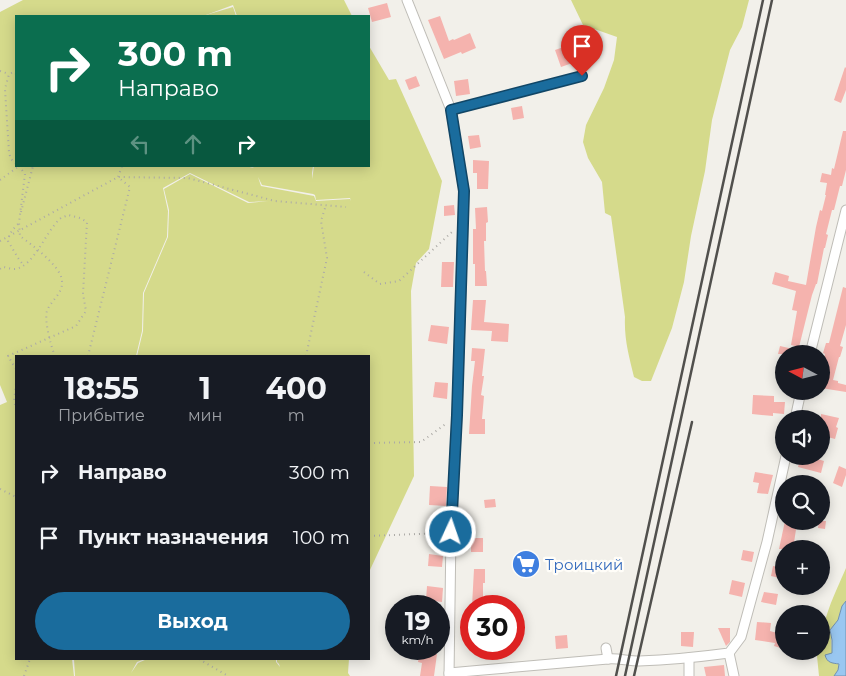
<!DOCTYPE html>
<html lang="ru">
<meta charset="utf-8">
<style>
:root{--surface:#171b24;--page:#242831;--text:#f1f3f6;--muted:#9ea1a6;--accent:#1a6c9d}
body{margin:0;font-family:Montserrat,sans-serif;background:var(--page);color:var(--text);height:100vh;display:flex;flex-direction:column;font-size:19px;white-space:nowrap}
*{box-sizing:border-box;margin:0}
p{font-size:16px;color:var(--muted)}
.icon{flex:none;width:28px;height:28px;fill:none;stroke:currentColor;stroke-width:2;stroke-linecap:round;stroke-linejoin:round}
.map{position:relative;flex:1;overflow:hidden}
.sheet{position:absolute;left:15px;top:355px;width:355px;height:305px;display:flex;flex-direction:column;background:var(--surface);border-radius:0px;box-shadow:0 2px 12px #0003}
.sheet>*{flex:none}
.top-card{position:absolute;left:15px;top:15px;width:355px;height:152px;border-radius:0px;box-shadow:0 2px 12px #0003;background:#0b6e4f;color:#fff;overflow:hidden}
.needle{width:32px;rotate:277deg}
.controls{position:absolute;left:775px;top:345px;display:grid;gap:10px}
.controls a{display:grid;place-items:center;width:55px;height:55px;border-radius:50%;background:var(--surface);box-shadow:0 2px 12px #0003;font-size:25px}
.speed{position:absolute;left:385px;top:595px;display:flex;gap:10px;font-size:25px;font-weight:700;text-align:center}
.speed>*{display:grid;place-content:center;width:65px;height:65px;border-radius:50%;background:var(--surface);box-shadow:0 2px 12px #0003;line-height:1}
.speed small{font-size:12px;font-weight:400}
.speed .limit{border:8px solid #d22;background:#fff;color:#111}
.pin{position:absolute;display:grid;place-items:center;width:42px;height:42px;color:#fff;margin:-51px -21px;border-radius:50% 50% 50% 0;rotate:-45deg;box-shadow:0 0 5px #0007}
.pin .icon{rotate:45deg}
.me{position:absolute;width:55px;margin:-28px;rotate:3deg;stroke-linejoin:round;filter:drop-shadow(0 0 4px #0008)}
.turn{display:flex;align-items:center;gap:18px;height:105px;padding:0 20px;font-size:22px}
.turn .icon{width:65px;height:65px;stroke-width:2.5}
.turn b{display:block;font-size:35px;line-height:42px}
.lanes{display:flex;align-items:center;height:48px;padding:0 20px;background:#0003;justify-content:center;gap:25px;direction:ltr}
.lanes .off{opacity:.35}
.eta{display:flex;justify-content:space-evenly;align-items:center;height:85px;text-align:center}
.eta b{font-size:30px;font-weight:700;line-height:35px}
.cta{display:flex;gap:10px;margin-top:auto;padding:10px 20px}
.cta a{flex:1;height:58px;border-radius:30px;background:var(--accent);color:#fff;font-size:20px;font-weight:700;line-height:58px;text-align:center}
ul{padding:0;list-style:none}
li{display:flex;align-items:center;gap:15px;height:65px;padding:0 20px}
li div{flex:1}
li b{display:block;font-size:19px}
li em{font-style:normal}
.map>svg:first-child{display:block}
</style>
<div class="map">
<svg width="846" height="676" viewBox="0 0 846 676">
<rect width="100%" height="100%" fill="#f2f0ea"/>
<g fill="#d5da8b" fill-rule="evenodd">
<path d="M23 0H344L352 16H237L233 5 206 15 205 16H16V166H245L254 168 250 166H313L312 173 313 179V173L314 166H369V46L389 80 396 79 442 181 429 249 416 263 411 291 414 476 369 572V356H137L143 331 144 293 168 237 169 210 164 189 190 174 248 203 268 201 249 202 190 173 163 188 168 211 167 237 143 293 142 331 136 356H16V659H72L74 676H0V405L7 402 0 385V12ZM258 177 262 185 313 194 315 195 316 200 350 198 351 201 350 199 316 201 314 196 261 186Z"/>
<path d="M571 0H749L742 27 730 50 712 120 705 171 691 236 684 282 672 328 651 381H642L634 377C629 356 624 339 625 317L611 216 605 213 602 182 588 158 583 142 586 125 604 88 614 60 617 37 583 25Z"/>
<polygon points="233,7 236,16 206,16 206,15"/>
<path d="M846 568V601L842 606 838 620 830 630C832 637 831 644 832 651 833 663 845 662 834 676H819L817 656 818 651H821C821 620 834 596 846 568Z"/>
<polygon points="74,659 145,659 137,662 131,673 138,663 147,659 276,659 276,663 276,662 280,667 279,664 284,661 279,664 277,662 277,659 349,659 348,673 350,676 75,676"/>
</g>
<path fill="#99c7f1" stroke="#7191ae" d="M846 601V676H834L838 670 839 664C832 663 827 663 825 655L832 653V640L830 630 838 620 842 606Z"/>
<g fill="#f5b3ae">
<polygon points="387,3 391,17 372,22 368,8"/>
<polygon points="440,16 449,41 453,39 454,40 470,33 476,48 462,54 461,52 444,59 428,20"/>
<polygon points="572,44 578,61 561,67 555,50"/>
<polygon points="845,67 846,68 846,90 841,103 834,100"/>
<polygon points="416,76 420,86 409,90 405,80"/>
<polygon points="468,79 470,94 456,96 454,81"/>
<polygon points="522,106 524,118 513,120 511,108"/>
<polygon points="843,131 846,131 846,170 842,186 840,186 834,210 832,210 826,234 828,235 825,248 824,248 817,284 816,284 812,295 799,347 791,345 797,311 792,310 796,291 772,284 775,272 789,276 788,281 806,285 816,227 820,210 822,211 826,195 825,195 827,183 820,182 822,173 831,175 832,168 834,169"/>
<polygon points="479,135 481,147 470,149 468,136"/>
<polygon points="473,160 489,161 488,189 477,189 477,173 473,173"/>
<polygon points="454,205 455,215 444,216 444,206"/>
<polygon points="487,207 488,222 486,223 486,241 484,241 485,271 486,271 487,286 475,286 475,264 473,264 473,229 476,229 475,208"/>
<polygon points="442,262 454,262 453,287 441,287"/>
<polygon points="843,287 846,288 846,325 840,346 843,347 840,357 839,357 833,380 838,381 838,383 846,385 846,392 821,388 821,370 825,354 823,353 826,343 829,343"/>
<polygon points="473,300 486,300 484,322 509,324 508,342 491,341 492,331 471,330"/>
<polygon points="431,325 449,327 447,344 428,341"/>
<polygon points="780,346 802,351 802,354 778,354"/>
<polygon points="472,348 485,349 482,376 484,376 481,395 484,396 482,419 485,419 485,434 469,434 472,386 475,361 471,361"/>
<polygon points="435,382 448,383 447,399 433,397"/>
<polygon points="753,395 774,396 774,402 785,402 784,414 773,413 773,416 752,414"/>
<polygon points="821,414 839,418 836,427 838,428 835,439 821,435"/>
<polygon points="801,456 807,456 824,461 821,473 798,467"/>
<polygon points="839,466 846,469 846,475 842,487 833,483"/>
<polygon points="755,472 773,475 768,494 757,493 759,483 753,482"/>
<polygon points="430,486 447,487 446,506 429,505"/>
<polygon points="495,499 496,507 485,508 484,500"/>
<polygon points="785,521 797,523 793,549 779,549"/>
<polygon points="819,521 826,521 825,529 818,528"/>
<rect x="471" y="538" width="12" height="14"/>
<polygon points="743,550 754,552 752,562 741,560"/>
<polygon points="429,554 443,556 442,567 428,566"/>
<polygon points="773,566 784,568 784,579 771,576"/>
<polygon points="474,569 485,569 485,583 483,583 483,606 472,606"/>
<polygon points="732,580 745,583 742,597 729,594"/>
<polygon points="427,586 443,588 442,602 426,600"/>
<polygon points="764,592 778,594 776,605 761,602"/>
<polygon points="757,622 771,623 770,631 784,635 784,649 774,646 775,643 755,640"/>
<polygon points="718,628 730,628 730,642 726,646"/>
<polygon points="681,632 694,632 693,647 681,646"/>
<polygon points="567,635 568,648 556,649 555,636"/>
<polygon points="420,652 437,654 434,676 420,676 422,663 418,662"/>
<polygon points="724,665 725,676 706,676 704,667"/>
</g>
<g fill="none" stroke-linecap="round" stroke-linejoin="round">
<defs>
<polyline id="lane" points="451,110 582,76"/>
<g id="street">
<polyline points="407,0 451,110 464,191 457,415 451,532 449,676"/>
<polyline points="810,354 846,210"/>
<polyline points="795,419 801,391"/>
<polyline points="606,648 608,659"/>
<polyline points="729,653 734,676"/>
<polyline points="689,658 689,676"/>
<path d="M449 673 608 659C618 658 628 661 639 661 669 660 699 657 729 653L741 637 767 542 786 456"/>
</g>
</defs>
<use href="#lane" stroke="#bfbdb7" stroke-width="7"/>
<use href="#street" stroke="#bfbdb7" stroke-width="11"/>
<g stroke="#acaaa6" stroke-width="2" stroke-dasharray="1 4" stroke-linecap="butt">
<polyline points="0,71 9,74"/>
<polyline points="16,74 14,72 9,74 5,89 9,153 11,159 16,164"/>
<path d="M19 166 25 174 19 223 20 236C32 245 61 266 62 281 63 294 51 300 47 311 44 320 51 347 55 356"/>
<polyline points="0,180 19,166"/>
<polyline points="21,212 33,166"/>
<path d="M18 224C13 229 9 234 8 241L18 258 24 266"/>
<polyline points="0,241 118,177 188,178 275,201 346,207"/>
<path d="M0 269 2 267C6 267 10 269 14 269 34 268 46 230 61 218 63 217 66 216 68 215L80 218 87 222 83 294 86 311 76 326 8 356 16 369"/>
<polyline points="364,272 380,284 399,281 453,231"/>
<polyline points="88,356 130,187 118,177 122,166"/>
<polyline points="306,356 327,258 321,221 326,205"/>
<polyline points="16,384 14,402 16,407"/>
<polyline points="369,443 421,442 447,423"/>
<polyline points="0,489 16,497"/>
<polyline points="369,536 441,533"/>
<polyline points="199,659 228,676"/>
<polyline points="24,676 30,659"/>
</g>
<use href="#lane" stroke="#fff" stroke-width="4.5"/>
<use href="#street" stroke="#fff" stroke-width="9"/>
<g stroke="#51504d" stroke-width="2.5">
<polyline points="616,676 763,0"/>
<polyline points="625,676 772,0"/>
<polyline points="634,676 692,422"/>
</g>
</g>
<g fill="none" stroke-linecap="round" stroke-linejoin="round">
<defs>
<polyline id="route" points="451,532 457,415 464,191 451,110 582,76"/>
</defs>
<use href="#route" stroke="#114666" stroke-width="12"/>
<use href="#route" stroke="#1a6c9d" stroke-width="9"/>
</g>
<defs>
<symbol id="supermarket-disc" viewBox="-11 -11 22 22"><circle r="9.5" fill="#3f7fe0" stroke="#fffdf8"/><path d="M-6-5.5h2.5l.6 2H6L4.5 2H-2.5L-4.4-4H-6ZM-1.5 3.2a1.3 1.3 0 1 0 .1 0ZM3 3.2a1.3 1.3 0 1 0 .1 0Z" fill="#fff"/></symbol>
</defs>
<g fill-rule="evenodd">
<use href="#supermarket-disc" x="510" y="548" width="32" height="32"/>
</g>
<g text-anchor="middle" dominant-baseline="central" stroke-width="4.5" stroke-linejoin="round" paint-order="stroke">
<g font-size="15" fill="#366cbe" stroke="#fffdf8" text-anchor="start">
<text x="545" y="564">Троицкий</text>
</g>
</g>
</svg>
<div class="controls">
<a><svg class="needle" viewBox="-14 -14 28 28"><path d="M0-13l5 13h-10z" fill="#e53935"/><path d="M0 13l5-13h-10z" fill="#9ea1a6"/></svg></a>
<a><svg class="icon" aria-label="sound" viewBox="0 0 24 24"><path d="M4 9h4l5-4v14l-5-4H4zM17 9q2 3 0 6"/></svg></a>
<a><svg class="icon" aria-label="search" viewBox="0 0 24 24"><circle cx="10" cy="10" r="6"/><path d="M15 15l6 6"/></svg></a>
<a>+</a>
<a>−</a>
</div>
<div class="speed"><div>19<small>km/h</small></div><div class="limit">30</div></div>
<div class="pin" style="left:582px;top:76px;background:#d93025"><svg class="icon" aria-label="arrive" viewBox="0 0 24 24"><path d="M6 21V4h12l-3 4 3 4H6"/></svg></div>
<svg class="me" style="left:451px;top:532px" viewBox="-20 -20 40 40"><circle r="17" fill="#1a6c9d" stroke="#fff" stroke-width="3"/><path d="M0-11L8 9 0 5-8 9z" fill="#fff"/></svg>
<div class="top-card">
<div class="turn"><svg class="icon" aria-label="right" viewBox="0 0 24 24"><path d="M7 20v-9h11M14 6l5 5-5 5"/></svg><div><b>300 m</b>Направо</div></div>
<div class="lanes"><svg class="icon off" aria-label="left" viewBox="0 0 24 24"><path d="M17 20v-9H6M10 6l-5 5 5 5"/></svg><svg class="icon off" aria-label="ahead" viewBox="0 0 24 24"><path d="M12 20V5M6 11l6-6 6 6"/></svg><svg class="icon" aria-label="right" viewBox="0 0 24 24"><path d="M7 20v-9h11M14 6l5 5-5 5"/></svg></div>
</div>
<section class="sheet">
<div class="eta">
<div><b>18:55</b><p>Прибытие</p></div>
<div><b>1</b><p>мин</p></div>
<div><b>400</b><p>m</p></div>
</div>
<ul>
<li><svg class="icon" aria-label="right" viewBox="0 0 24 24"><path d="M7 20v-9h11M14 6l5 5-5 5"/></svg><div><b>Направо</b></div><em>300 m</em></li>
<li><svg class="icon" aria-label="arrive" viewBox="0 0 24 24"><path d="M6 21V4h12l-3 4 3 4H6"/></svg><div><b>Пункт назначения</b></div><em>100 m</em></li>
</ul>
<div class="cta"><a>Выход</a></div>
</section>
</div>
